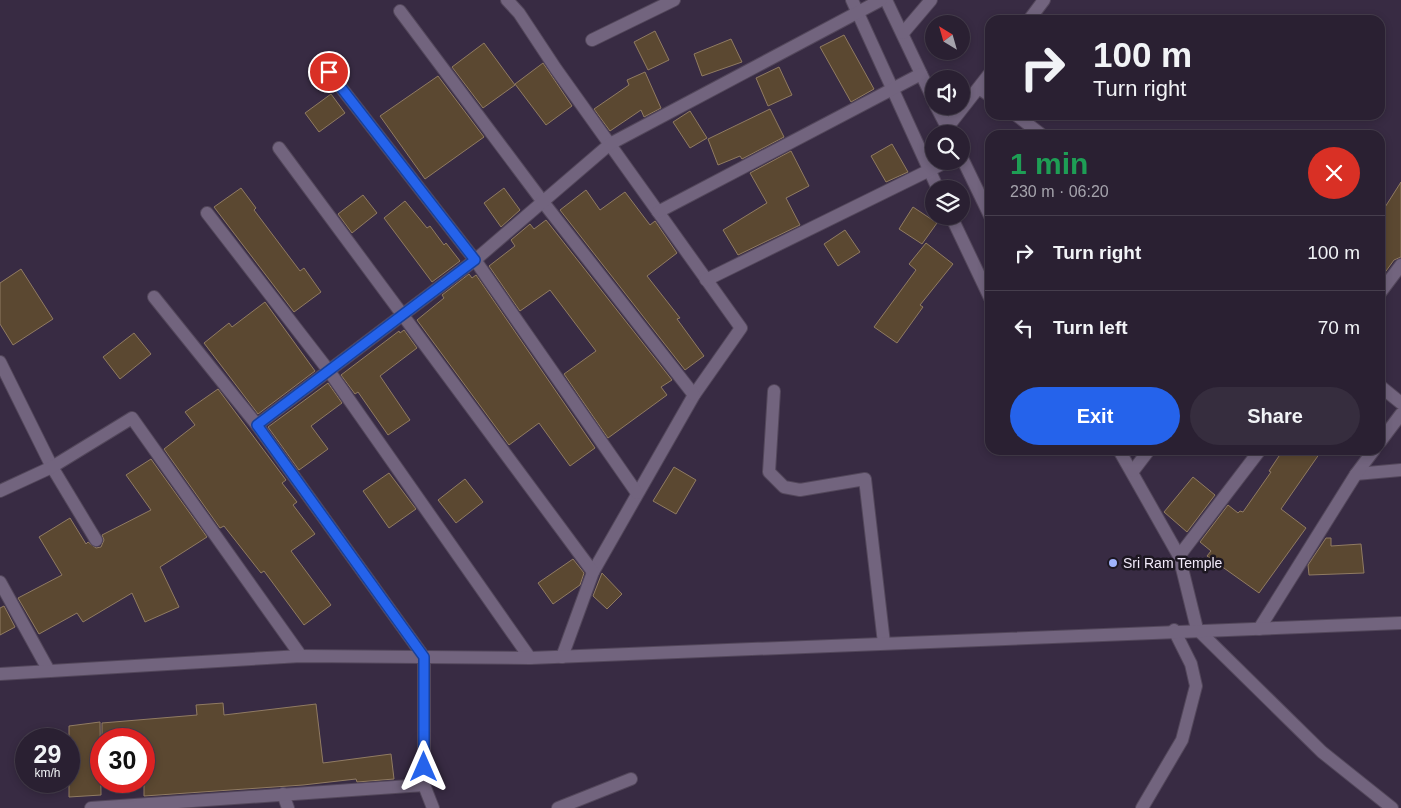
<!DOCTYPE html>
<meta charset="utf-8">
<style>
:root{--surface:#2a2032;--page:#362d3e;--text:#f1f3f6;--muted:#a5a3ac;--line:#463e4d;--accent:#2563eb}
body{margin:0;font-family:Helvetica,sans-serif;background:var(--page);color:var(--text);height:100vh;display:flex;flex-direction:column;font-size:19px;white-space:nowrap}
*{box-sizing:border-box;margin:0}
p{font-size:16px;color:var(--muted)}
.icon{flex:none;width:28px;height:28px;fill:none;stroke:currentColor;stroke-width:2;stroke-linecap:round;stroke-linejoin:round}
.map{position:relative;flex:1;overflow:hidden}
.drawer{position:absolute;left:985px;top:130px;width:400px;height:325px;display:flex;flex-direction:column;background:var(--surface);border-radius:15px;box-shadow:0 2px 8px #0003,0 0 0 1px var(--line)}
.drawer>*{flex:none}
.guide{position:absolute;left:985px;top:15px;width:400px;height:105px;border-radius:15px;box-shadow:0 2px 8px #0003,0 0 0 1px var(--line);background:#2a2032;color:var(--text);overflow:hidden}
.needle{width:32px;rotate:323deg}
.buttons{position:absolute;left:925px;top:15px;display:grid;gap:10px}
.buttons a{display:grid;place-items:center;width:45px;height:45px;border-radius:50%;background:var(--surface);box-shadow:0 2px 8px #0003,0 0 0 1px var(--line);font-size:25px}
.speed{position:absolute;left:15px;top:728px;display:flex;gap:10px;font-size:25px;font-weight:700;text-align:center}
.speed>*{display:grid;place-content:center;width:65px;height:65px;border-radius:50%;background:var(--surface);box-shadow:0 2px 8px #0003,0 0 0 1px var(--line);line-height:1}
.speed small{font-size:12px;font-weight:400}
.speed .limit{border:8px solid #d22;background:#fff;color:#111}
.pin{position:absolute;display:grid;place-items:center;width:42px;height:42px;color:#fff;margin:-21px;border:2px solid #fff;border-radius:50%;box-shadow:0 1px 5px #0007}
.me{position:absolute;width:55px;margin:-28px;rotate:0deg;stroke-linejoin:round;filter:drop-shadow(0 0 4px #0008)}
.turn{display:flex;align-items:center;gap:18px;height:105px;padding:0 25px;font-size:22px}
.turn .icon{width:65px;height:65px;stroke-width:2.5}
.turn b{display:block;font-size:35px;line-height:42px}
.round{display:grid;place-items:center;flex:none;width:52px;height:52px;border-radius:26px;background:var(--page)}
.head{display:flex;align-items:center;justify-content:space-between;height:85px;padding:0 25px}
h1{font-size:30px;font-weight:800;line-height:38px;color:#1e9e55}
.button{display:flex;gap:10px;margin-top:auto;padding:10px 25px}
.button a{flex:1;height:58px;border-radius:30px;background:var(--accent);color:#fff;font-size:20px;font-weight:800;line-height:58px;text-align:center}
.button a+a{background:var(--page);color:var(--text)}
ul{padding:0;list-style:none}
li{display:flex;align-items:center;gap:15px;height:75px;padding:0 25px;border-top:1px solid var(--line)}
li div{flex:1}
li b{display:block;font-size:19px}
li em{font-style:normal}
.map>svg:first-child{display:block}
</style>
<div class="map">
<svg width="1401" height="808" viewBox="0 0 1401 808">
<rect width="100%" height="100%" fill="#382b43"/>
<g fill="#5b4831" stroke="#907b62">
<polygon points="655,31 669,60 648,70 634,42"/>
<polygon points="844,35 874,89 851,102 820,47"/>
<polygon points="731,39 742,62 702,76 694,54"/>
<polygon points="484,43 515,85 483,108 452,67"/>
<polygon points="543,63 572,106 546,125 515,84"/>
<polygon points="779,67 792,95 768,106 756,78"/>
<polygon points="645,72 661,108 644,117 641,110 610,131 594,109 629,85 627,80"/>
<polygon points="438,76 484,137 425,179 380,116"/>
<polygon points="331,94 345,113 319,132 305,113"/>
<polygon points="770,109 784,137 742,159 740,156 718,165 708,139"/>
<polygon points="690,111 707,138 690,148 673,122"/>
<polygon points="892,144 908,172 886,182 871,156"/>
<polygon points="791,151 809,186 786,198 800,225 738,255 723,230 767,203 750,173"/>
<polygon points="1401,182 1401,257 1394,260 1381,278 1380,215"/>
<polygon points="241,188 256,208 254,210 300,271 304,268 321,292 294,312 214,207"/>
<polygon points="504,188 520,210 501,227 484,203"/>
<polygon points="586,190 600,210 625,192 650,225 655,221 677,253 647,276 680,318 677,319 704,356 685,370 560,210"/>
<polygon points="363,195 377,213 352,233 338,214"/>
<polygon points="405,201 427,228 430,226 444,245 446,243 460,261 432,282 384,218"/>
<polygon points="913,207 937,223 922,244 899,229"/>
<polygon points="546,220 672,380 661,387 667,395 608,438 564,374 596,351 550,290 520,311 489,266 515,246 511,240 530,224 534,229"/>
<polygon points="845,230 860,252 838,266 824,244"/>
<polygon points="926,243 953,264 920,305 923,307 897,343 874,327 916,270 909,264"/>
<polygon points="21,269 53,319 13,345 0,324 0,283"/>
<polygon points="469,274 472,278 476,275 595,448 570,466 539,423 509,445 417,320 444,298 442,295"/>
<polygon points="265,302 315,371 258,414 204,343 229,323 232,327"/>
<polygon points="404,330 417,348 380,376 410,420 388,435 358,392 355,394 341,375 399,331 400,333"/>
<polygon points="134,333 151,354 120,379 103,357"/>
<polygon points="328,383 342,403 311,426 328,449 299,470 268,427"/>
<polygon points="218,389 286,480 282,483 297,502 293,505 315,534 291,551 331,605 304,625 264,571 261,573 224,526 220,528 164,449 195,425 185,412"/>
<polygon points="1283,450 1322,450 1281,509 1306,528 1259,593 1207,556 1211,551 1200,542 1228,505 1238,513 1240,511 1243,512 1271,472 1269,471"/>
<polygon points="151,459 207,537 160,567 179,607 145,622 132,593 83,622 77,613 39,634 18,598 62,575 39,537 70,518 86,544 88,542 96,548 101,547 104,540 102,535 151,510 126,475"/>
<polygon points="674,467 696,480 676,514 653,501"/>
<polygon points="389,473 416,509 389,528 363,491"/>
<polygon points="1193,477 1215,495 1187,532 1164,512"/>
<polygon points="465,479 483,502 456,523 438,500"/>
<polygon points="1326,538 1331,538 1331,546 1361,544 1364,573 1309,575 1308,565"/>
<polygon points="573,559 584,573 580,585 553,604 538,583"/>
<polygon points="602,573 622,594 607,609 593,596"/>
<polygon points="4,606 15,627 0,635 0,608"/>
<polygon points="223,703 224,715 316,704 323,763 391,754 394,779 357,782 356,779 303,785 144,796 144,739 102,739 102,723 197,715 196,705"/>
<polygon points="100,722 101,795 69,797 69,726"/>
</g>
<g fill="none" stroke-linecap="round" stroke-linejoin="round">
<defs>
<polyline id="service" points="1142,808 1182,740 1196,686 1191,664 1174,630"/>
<g id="minor">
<polyline points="507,0 519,13 556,69 741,328 694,395 593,572 562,657"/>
<polyline points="852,0 938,189"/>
<polyline points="886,0 934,101"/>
<polyline points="400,11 543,202 694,395"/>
<polyline points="1029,20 1044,0"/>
<polyline points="903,33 931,0"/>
<polyline points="592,40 674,0"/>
<polyline points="329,72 475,260 637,493"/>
<polyline points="979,88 990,96"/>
<polyline points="936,106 950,133"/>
<polyline points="1016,115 1042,135"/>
<polyline points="947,128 990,73"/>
<polyline points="279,148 593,572"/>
<polyline points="961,156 990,216"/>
<polyline points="658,212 921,74"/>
<polyline points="207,213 329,371 530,658"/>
<polyline points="951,216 990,298"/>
<polyline points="706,280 948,161"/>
<polyline points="1380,293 1401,265"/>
<polyline points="154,297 257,425 424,657 424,785 433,808"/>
<polyline points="0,362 52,467 96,540"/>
<polyline points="1380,386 1401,403"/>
<polyline points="774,391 769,472 784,487 800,490 865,479 884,643"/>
<polyline points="257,425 475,260 610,144 881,0"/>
<polyline points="1380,442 1401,414"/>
<polyline points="1119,450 1179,556 1197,629 1322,752 1392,808"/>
<polyline points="1133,471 1149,450"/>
<polyline points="1356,474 1401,470"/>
<polyline points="0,491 52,467 132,418 301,656"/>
<polyline points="1179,556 1260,450"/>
<polyline points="0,582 49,671"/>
<polyline points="1259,629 1356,474 1374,450"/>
<polyline points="283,794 288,808"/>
<polyline points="91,808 424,785"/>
<polyline points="558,808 631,779"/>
</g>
<polyline id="tertiary" points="0,674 301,656 530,658 1401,623"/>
</defs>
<use href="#service" stroke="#53475b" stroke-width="14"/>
<use href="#minor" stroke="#53475b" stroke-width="14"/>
<use href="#tertiary" stroke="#53475b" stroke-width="14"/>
<use href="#service" stroke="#72647e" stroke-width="12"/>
<use href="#minor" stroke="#72647e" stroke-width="12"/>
<use href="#tertiary" stroke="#72647e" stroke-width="12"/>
</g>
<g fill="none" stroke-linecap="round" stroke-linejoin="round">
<defs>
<polyline id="route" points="329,72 475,260 257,425 424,657 424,767"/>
</defs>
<use href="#route" stroke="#184099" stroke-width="12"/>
<use href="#route" stroke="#2563eb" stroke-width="9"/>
</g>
<circle fill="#a0b3fd" stroke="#1d1721" stroke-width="2" cx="1113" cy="563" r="5"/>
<g text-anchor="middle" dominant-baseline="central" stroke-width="5" stroke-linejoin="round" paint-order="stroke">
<g font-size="14" fill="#f3ebfb" stroke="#1d1721" text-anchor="start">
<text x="1123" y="563">Sri Ram Temple</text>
</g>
</g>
</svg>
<div class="buttons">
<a><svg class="needle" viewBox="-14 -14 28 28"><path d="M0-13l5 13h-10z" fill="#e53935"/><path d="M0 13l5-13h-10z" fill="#a5a3ac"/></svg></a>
<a><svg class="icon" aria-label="sound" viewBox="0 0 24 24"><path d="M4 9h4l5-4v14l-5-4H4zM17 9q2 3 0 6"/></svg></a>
<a><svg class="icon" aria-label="search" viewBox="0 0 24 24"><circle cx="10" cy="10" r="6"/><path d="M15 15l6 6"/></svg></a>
<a><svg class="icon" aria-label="layers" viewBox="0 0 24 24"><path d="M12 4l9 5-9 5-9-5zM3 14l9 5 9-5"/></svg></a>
</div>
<div class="speed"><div>29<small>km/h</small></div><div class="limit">30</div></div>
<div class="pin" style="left:329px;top:72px;background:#d93025"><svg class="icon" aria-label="arrive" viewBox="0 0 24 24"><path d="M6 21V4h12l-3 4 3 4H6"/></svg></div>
<svg class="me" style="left:424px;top:767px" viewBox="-20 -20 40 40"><path d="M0-17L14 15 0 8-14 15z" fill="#2563eb" stroke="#fff" stroke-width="4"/></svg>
<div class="guide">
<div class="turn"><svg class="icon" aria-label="right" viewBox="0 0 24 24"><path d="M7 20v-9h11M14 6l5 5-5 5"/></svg><div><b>100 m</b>Turn right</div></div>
</div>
<section class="drawer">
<div class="head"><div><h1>1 min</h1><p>230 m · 06:20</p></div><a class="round" style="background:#d93025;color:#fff"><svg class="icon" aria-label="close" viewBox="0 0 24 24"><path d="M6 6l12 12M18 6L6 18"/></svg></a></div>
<ul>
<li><svg class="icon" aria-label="right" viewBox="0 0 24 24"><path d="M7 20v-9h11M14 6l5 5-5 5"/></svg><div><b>Turn right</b></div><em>100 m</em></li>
<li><svg class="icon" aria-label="left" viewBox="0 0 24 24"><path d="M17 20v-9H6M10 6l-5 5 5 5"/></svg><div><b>Turn left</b></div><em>70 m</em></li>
</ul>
<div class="button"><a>Exit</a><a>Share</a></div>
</section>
</div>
